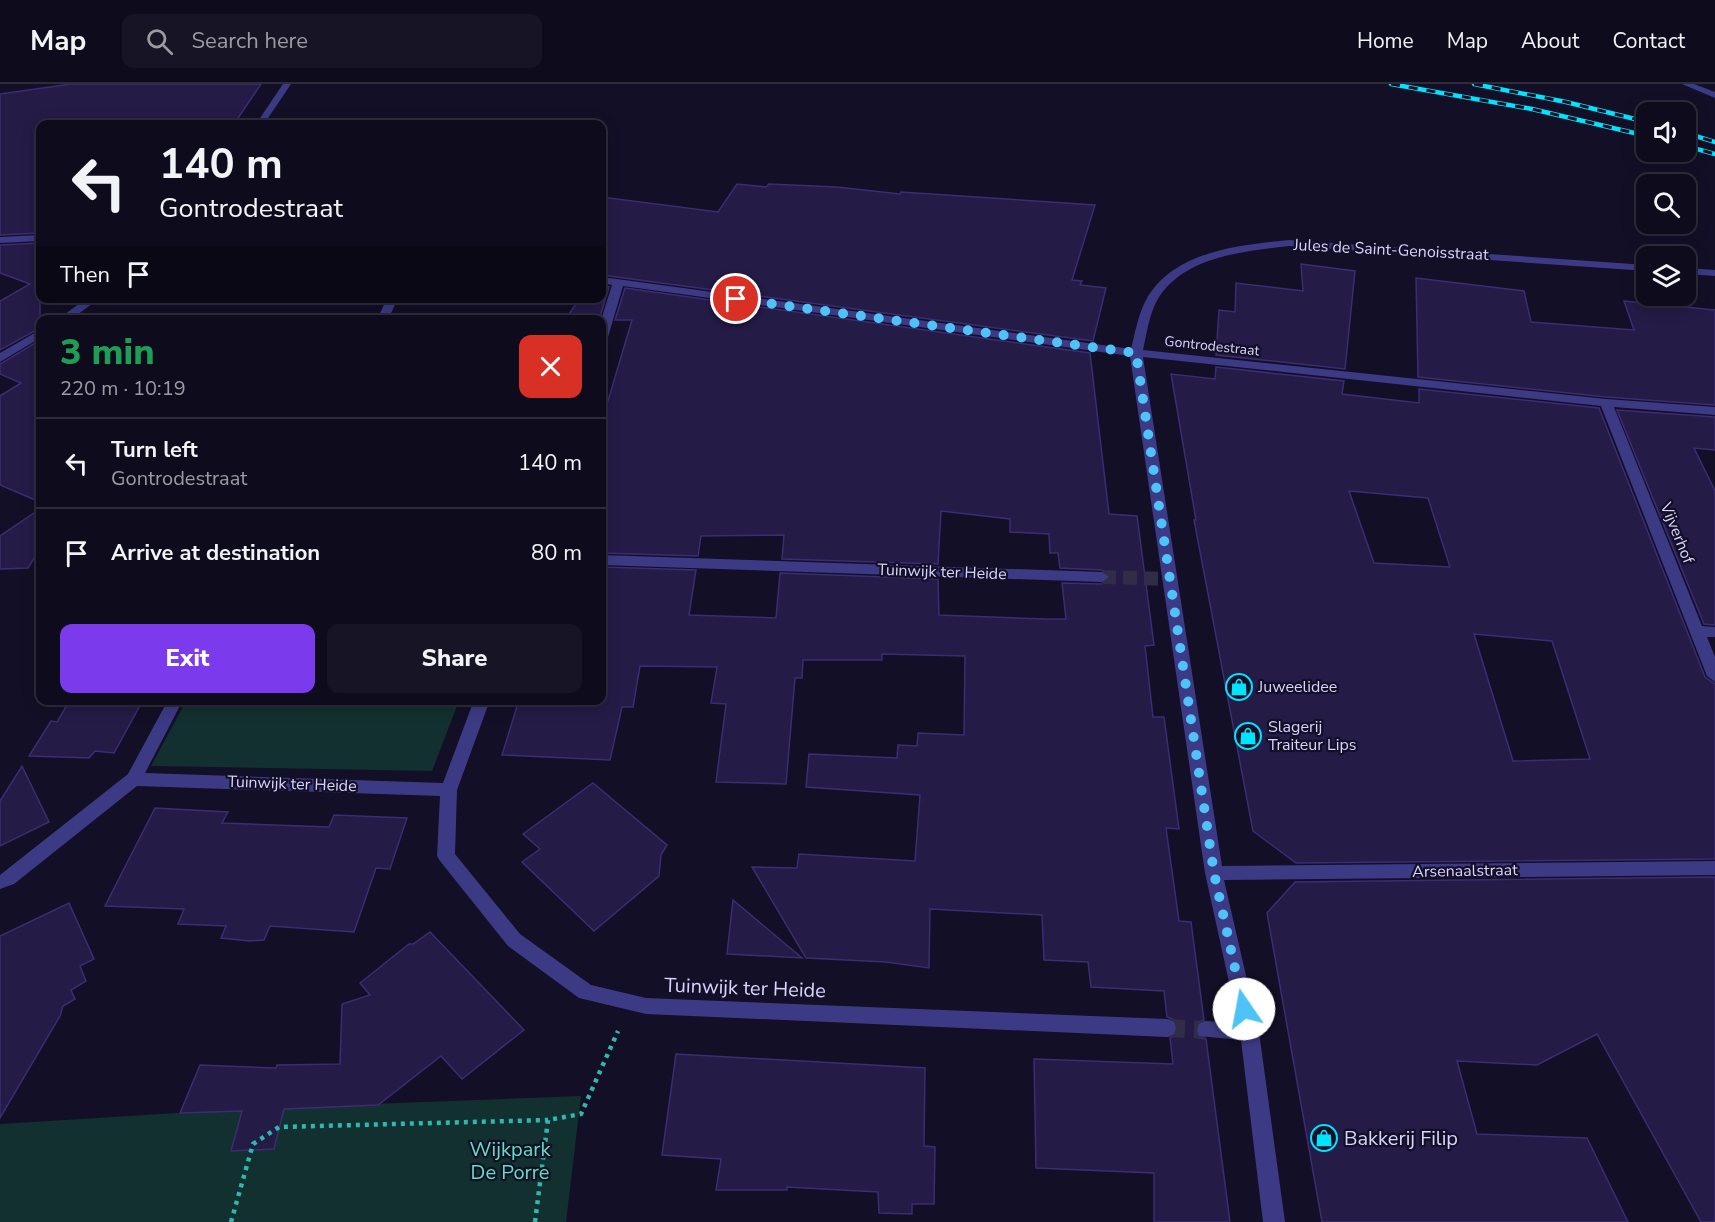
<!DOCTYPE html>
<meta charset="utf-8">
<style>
:root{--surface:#0e0b1c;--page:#171425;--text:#f1f3f6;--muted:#9b9ba3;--line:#2e2b3b;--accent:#7c3aed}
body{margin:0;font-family:"Nunito Sans",sans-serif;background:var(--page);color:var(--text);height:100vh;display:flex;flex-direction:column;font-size:22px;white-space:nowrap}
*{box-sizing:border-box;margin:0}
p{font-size:20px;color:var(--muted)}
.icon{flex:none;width:33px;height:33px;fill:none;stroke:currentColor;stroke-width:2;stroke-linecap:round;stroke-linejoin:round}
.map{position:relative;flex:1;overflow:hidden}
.details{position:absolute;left:36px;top:231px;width:570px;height:390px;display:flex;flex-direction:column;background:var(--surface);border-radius:12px;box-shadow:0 3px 15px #0003,0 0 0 2px var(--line)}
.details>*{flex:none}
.top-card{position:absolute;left:36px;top:36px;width:570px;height:183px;border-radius:12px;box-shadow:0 3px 15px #0003,0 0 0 2px var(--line);background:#0e0b1c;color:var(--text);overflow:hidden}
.buttons{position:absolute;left:1636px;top:18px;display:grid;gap:12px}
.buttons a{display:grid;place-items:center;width:60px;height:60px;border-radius:12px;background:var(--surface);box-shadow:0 3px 15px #0003,0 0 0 2px var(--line);font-size:30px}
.pin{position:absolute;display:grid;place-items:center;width:51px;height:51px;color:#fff;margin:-26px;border:3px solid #fff;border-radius:50%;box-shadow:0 2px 6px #0007}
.me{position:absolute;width:66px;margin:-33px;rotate:348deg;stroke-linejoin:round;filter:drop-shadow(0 0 4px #0008)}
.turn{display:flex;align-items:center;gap:21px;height:126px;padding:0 24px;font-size:27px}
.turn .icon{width:78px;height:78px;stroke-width:2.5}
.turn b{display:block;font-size:42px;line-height:51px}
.then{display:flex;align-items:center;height:57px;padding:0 24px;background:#0003;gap:12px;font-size:22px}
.round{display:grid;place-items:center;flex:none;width:63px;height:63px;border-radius:12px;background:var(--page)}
.summary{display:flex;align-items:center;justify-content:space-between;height:102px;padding:0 24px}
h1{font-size:36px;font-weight:800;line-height:45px;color:#1e9e55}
.button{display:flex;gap:12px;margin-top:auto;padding:12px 24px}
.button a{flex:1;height:69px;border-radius:12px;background:var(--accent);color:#fff;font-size:24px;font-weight:800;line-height:69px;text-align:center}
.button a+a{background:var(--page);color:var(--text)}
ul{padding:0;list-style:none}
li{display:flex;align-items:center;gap:18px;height:90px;padding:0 24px;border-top:2px solid var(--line)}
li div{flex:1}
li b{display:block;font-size:22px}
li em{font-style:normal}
header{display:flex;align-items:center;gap:36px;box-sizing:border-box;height:84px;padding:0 30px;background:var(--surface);border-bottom:2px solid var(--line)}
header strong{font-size:28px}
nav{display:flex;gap:33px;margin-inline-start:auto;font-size:21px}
.search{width:420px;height:54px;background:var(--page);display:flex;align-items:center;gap:15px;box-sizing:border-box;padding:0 21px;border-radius:12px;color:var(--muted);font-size:22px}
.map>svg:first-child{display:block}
</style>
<header>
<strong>Map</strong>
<div class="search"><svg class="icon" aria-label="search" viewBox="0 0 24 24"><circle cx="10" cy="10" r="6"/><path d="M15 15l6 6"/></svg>Search here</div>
<nav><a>Home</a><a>Map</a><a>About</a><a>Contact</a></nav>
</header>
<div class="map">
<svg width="1715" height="1138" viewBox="0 0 1715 1138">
<rect width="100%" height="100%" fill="#130f26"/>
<g fill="#12302f">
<polygon points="186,617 186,616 459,617 432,687 151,682"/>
<polygon points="581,1012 566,1138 0,1138 0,1040 241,1025"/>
</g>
<g fill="#241b47" stroke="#3b2d73" stroke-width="1.5" fill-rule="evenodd">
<polygon points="71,0 261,0 234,40 40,40 40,149 0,151 0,10"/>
<polygon points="737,100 766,103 769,100 837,103 900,110 901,108 1095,121 1072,196 1082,197 1080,201 1106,204 1093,257 602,191 602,113 718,128"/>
<polygon points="40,159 40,244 0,266 0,217 30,200 0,189 0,161"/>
<polygon points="1301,180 1355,187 1345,285 1216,271 1219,226 1235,228 1236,199 1303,207"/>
<polygon points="1416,194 1524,207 1531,238 1634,246 1624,217 1715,226 1715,321 1606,313 1418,293"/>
<polygon points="602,201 609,203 599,236 565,236 580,214 602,214"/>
<polygon points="625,204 1090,269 1109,430 1137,432 1154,561 1145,562 1153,633 1164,633 1179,745 1166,744 1179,837 1191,838 1204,936 1197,939 1195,947 1199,954 1206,955 1230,1138 1154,1138 1154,1089 1036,1084 1034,975 1173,980 1170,954 1176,951 1178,943 1175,936 1167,933 1164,907 1091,903 1088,878 1044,876 1042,831 930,825 929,884 886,878 806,874 752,783 797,784 799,770 915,777 920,711 806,703 809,670 897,674 898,661 917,662 918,649 964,651 965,572 882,570 882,576 803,576 802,594 795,594 786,700 716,698 726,620 711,619 717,583 640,582 633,623 622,623 610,676 502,671 518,619 602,616 602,483 696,486 689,531 776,534 780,489 938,495 939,531 1046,535 1066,535 1062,499 1102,500 1111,493 1102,486 1060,484 1058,469 1050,469 1049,450 1010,448 1010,435 941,427 938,480 782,475 784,451 701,452 698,472 602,469 602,337 632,236 615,236"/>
<polygon points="40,256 40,418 0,401 0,312 21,299 0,290 0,280"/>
<path d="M1216 283 1344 297 1342 310 1419 319V305L1599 324 1705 593 1715 600V775L1296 779 1253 747 1194 436H1196L1171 290 1215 295ZM1349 407 1428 414 1450 483 1374 479ZM1474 550 1552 557 1590 675 1513 677Z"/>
<polygon points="1617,326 1715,333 1715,366 1694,364 1715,407 1715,541 1704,540"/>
<polygon points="40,425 40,465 28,484 0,485 0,452"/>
<polygon points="70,616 143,616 114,669 95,667 89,674 29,672 51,637 57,638"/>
<polygon points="22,682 49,738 0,762 0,717"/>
<polygon points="593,699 667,761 661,771 659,792 594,847 522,778 540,765 523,750"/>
<polygon points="155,724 228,728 222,739 329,743 334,731 407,734 390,785 376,784 354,848 270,842 264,856 249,857 221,854 226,842 178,840 184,825 105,822"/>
<polygon points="1715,793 1715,1138 1701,1138 1597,950 1537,981 1457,977 1477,1050 1587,1054 1628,1138 1322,1138 1267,829 1295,798"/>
<polygon points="733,816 802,874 727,870"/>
<polygon points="69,819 94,875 80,882 86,897 71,906 75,915 63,922 60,932 0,1034 0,852"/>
<polygon points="430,848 524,946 462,995 441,972 378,1021 284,1025 274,1065 231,1067 242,1027 180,1029 200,981 276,984 277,981 340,980 342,920 370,911 360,899 409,860 413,860"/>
<polygon points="676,970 925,984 924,1062 935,1063 934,1120 912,1120 912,1130 879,1129 878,1108 787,1103 787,1106 716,1106 721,1075 662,1071"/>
</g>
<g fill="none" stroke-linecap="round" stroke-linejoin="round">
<polyline stroke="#312d47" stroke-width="14" stroke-dasharray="14 7" stroke-linecap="butt" points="1102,493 1169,495"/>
<polyline stroke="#312d47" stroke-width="18" stroke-dasharray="18 9" stroke-linecap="butt" points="1167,944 1206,946"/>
<g stroke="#2fb8b0" stroke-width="4.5" stroke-dasharray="4 5" stroke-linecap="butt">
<polyline points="231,1138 253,1060 279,1043 548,1036"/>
<polyline points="535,1138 548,1036 581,1030 618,947"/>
</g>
<g fill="#3d3a85" fill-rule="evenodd">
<polygon points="283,0 291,0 264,40 256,40"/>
<polygon points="40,151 40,157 0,159 0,153"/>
<path d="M1289 156 1647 181V187L1289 162C1245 167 1186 172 1159 213 1149 229 1147 249 1143 266L1606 315 1715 323V331L1614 323 1702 542 1715 543V553H1707L1715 573V598L1707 592 1601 322 1143 273 1222 782 1715 777V791L1224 796 1259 948 1285 1138H1263L1241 956 1199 952 1197 946 1199 940 1206 937 1238 939 1205 789 1130 272 623 202 608 253 602 256 601 236 612 201 602 199V193L1131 265C1135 249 1138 231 1146 216 1173 167 1239 161 1289 156Z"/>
<polygon points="1686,184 1715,186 1715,192 1686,190"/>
<polygon points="87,214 100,214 70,236 57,236"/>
<polygon points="387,214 398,214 388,236 377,236"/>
<polygon points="40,246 40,254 0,278 0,269"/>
<polygon points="602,471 1102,488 1109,493 1102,498 602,481"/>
<polygon points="168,616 183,616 145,689 443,699 474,616 490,616 457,706 455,770 520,850 591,901 646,914 1167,935 1174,938 1176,944 1174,950 1167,953 646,930 579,914 508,862 440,777 437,772 440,712 137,702 14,800 0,805 0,791 128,690"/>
</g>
<polygon fill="#3d3a85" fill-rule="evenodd" points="1682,0 1694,0 1715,8 1715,14"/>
<defs>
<g id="rail">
<polyline points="1391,0 1532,25 1647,52"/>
<polyline points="1474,0 1566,18 1647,38"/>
<polyline points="1686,49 1715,58"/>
<polyline points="1686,62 1715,70"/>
</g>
</defs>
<use href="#rail" stroke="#00e5ff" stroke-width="4.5"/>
<use href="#rail" stroke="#130f26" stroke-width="3" stroke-dasharray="9" stroke-linecap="butt"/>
</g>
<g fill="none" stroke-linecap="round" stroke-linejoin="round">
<polyline stroke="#4fc3f7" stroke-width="10" stroke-dasharray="0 18" points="736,215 1136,269 1214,789 1244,925"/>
</g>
<defs>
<symbol id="shop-ring" viewBox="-11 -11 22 22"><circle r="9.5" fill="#130f26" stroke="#00e5ff" stroke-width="1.5"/><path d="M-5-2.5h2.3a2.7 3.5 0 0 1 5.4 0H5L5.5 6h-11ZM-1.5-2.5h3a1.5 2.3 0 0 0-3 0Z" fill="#00e5ff"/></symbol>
</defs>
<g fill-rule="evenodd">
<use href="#shop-ring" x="1224" y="588" width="30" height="30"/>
<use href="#shop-ring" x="1233" y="637" width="30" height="30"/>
<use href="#shop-ring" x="1309" y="1039" width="30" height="30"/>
</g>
<g text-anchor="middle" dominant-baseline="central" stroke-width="4.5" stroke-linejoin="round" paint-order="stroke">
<g font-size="14" fill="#d9d4ff" stroke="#130f26">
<text transform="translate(1212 262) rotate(6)">Gontrodestraat</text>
</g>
<g font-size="16" fill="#d9d4ff" stroke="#130f26">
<text transform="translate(1391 166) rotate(3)">Jules de Saint-Genoisstraat</text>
<text transform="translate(1677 449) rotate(68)">Vijverhof</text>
<text transform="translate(942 488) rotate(2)">Tuinwijk ter Heide</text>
<text transform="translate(292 700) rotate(2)">Tuinwijk ter Heide</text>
<text transform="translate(1465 787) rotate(-1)">Arsenaalstraat</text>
</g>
<g font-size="16" fill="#d9d4ff" stroke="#130f26" text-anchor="start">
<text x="1258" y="603">Juweelidee</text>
<text x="1268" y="643">Slagerij<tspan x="1268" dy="18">Traiteur Lips</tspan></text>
</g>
<g font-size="20" fill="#d9d4ff" stroke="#130f26">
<text transform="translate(745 904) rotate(2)">Tuinwijk ter Heide</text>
</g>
<g font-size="20" fill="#d9d4ff" stroke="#130f26" text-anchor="start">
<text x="1344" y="1054">Bakkerij Filip</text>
</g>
<g font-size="20" fill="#5fe0c0" stroke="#130f26">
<text x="510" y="1065">Wijkpark<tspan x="510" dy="23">De Porre</tspan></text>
</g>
</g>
</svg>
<div class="buttons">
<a><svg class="icon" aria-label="sound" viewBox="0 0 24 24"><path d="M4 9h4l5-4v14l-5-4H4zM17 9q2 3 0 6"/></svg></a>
<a><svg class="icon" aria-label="search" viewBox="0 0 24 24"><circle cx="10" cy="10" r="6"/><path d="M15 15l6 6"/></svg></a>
<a><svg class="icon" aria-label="layers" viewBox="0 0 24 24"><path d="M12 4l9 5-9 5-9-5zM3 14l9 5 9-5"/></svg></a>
</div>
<div class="pin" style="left:736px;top:215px;background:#d93025"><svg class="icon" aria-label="arrive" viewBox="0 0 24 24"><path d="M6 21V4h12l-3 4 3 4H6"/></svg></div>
<svg class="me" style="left:1244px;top:925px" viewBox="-20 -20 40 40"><circle r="19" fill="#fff"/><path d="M0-13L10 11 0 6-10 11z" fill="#4fc3f7"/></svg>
<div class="top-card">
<div class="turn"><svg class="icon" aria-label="left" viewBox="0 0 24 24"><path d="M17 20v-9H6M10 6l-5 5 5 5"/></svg><div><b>140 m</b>Gontrodestraat</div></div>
<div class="then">Then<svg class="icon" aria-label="arrive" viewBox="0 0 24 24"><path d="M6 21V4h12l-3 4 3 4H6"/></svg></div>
</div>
<section class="details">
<div class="summary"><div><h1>3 min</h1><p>220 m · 10:19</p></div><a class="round" style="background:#d93025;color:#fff"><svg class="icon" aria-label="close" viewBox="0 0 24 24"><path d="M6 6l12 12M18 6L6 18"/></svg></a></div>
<ul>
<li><svg class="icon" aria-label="left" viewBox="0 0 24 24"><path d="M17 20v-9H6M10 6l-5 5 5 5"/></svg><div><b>Turn left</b><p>Gontrodestraat</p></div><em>140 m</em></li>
<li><svg class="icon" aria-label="arrive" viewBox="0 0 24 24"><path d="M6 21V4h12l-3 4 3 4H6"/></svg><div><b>Arrive at destination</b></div><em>80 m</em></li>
</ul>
<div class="button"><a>Exit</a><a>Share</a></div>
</section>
</div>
